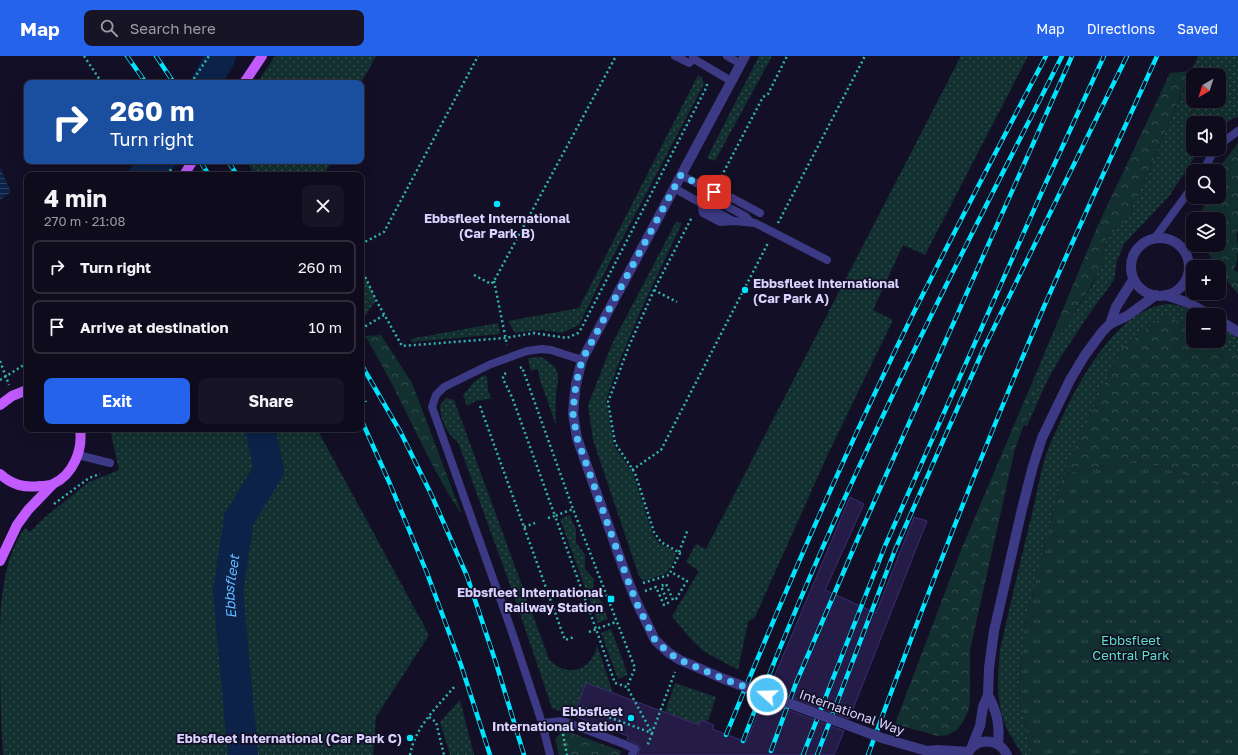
<!DOCTYPE html>
<meta charset="utf-8">
<style>
:root{--surface:#0e0b1c;--page:#171425;--text:#f1f3f6;--muted:#9b9ba3;--line:#2e2b3b;--accent:#2563eb}
body{margin:0;font-family:"Golos Text",sans-serif;background:var(--page);color:var(--text);height:100vh;display:flex;flex-direction:column;font-size:15px;white-space:nowrap}
*{box-sizing:border-box;margin:0}
p{font-size:13px;color:var(--muted)}
.icon{flex:none;width:22px;height:22px;fill:none;stroke:currentColor;stroke-width:2;stroke-linecap:round;stroke-linejoin:round}
.map{position:relative;flex:1;overflow:hidden}
.sheet{position:absolute;left:24px;top:116px;width:340px;height:260px;display:flex;flex-direction:column;background:var(--surface);border-radius:8px;box-shadow:0 4px 16px #0002,0 0 0 1px var(--line)}
.sheet>*{flex:none}
.hud{position:absolute;left:24px;top:24px;width:340px;height:84px;border-radius:8px;box-shadow:0 4px 16px #0002,0 0 0 1px var(--line);background:#1a4fa0;color:#fff;overflow:hidden}
.needle{width:26px;rotate:219deg}
.buttons{position:absolute;left:1186px;top:12px;display:grid;gap:8px}
.buttons a{display:grid;place-items:center;width:40px;height:40px;border-radius:8px;background:var(--surface);box-shadow:0 4px 16px #0002,0 0 0 1px var(--line);font-size:20px}
.pin{position:absolute;display:grid;place-items:center;width:34px;height:34px;color:#fff;margin:-17px;border-radius:8px;box-shadow:0 2px 6px #0006}
.me{position:absolute;width:44px;margin:-22px;rotate:290deg;stroke-linejoin:round;filter:drop-shadow(0 0 3px #0008)}
.turn{display:flex;align-items:center;gap:14px;height:84px;padding:0 20px;font-size:18px}
.turn .icon{width:52px;height:52px;stroke-width:2.5}
.turn b{display:block;font-size:28px;line-height:34px}
.round{display:grid;place-items:center;flex:none;width:42px;height:42px;border-radius:8px;background:var(--page)}
.headline{display:flex;align-items:center;justify-content:space-between;height:68px;padding:0 20px}
h1{font-size:24px;font-weight:700;line-height:30px}
.button{display:flex;gap:8px;margin-top:auto;padding:8px 20px}
.button a{flex:1;height:46px;border-radius:8px;background:var(--accent);color:#fff;font-size:16px;font-weight:700;line-height:46px;text-align:center}
.button a+a{background:var(--page);color:var(--text)}
ul{padding:0;list-style:none}
li{display:flex;align-items:center;gap:12px;height:54px;margin:0 8px 6px;padding:0 12px;border:2px solid var(--line);border-radius:8px}
li div{flex:1}
li b{display:block;font-size:15px}
li em{font-style:normal}
header{display:flex;align-items:center;gap:24px;box-sizing:border-box;height:56px;padding:0 20px;background:var(--accent);color:#fff}
header strong{font-size:19px}
nav{display:flex;gap:22px;margin-inline-start:auto;font-size:14px}
.search{width:280px;height:36px;background:var(--page);display:flex;align-items:center;gap:10px;box-sizing:border-box;padding:0 14px;border-radius:8px;color:var(--muted);font-size:15px}
.map>svg:first-child{display:block}
</style>
<header>
<strong>Map</strong>
<div class="search"><svg class="icon" aria-label="search" viewBox="0 0 24 24"><circle cx="10" cy="10" r="6"/><path d="M15 15l6 6"/></svg>Search here</div>
<nav><a>Map</a><a>Directions</a><a>Saved</a></nav>
</header>
<div class="map">
<svg width="1238" height="699" viewBox="0 0 1238 699">
<defs>
<pattern id="grass-dots" width="8" height="8" patternUnits="userSpaceOnUse"><rect width="8" height="8" fill="#12302f"/><path d="M2 2h.1M6 6h.1" fill="none" stroke="#344d4e" stroke-width="1.8" stroke-linecap="round"/></pattern>
<pattern id="forest-crowns" width="20" height="18" patternUnits="userSpaceOnUse"><rect width="20" height="18" fill="#12302f"/><path d="M2 6a3 3 0 1 1 6 0M12 15a3 3 0 1 1 6 0" fill="none" stroke="#344d4e"/></pattern>
<pattern id="park-tufts" width="24" height="20" patternUnits="userSpaceOnUse"><rect width="24" height="20" fill="#12302f"/><path d="M3 7l-1-3M5 7V3M7 7l1-3M15 17l-1-3M17 17v-4M19 17l1-3" fill="none" stroke="#344d4e"/></pattern>
<pattern id="water-rules" width="6" height="5" patternUnits="userSpaceOnUse"><rect width="6" height="5" fill="#0c2248"/><path d="M0 2.5h6" fill="none" stroke="#2f4163"/></pattern>
</defs>
<rect width="100%" height="100%" fill="#130f26"/>
<g fill="url(#grass-dots)" fill-rule="evenodd">
<polygon points="275,0 376,0 361,27 257,27"/>
<polygon points="759,0 772,0 715,105 707,102"/>
<polygon points="961,0 1028,0 925,199 903,189 873,254 893,264 828,398 755,561 748,566 738,614 703,595 688,580 672,560 699,515 686,506 696,488 706,493"/>
<path d="M1198 0H1238V61L1232 63 1219 71V67H1193V93H1200L1170 139 1124 188 1117 205 1114 224 1085 264 1059 304 1047 325 1027 370 1023 369 1032 347 1030 345 1035 334 1037 325 1034 322 1053 277 1056 278 1064 272 1092 230 1102 207 1106 182 1132 158 1131 150 1139 137ZM1193 19H1219V45H1193Z"/>
<polygon points="698,19 702,22 704,28 611,204 579,269 562,277 541,274 515,277 508,265 579,252"/>
<polygon points="246,105 332,105 324,119 255,119"/>
<polygon points="676,166 682,167 640,256 618,309 606,345 614,390 633,417 653,479 659,487 675,496 676,501 667,517 644,525 639,520 593,384 588,349 612,288"/>
<polygon points="361,212 376,244 361,266"/>
<path d="M1169 248 1187 251 1203 259H1193V272L1164 259 1120 294 1063 418 1025 568 1018 638 1032 699H1022C1018 690 1011 682 1007 673 995 647 998 620 1000 594 1010 548 1021 503 1032 458 1037 437 1040 416 1047 396 1050 387 1054 379 1058 371 1076 329 1118 250 1169 248Z"/>
<polygon points="498,267 500,278 412,286 410,283"/>
<polygon points="1219,269 1238,282 1238,301 1215,285 1219,285"/>
<path d="M541 301C565 315 557 320 556 343 555 352 556 360 556 369L539 321 538 313 531 315 528 302Z"/>
<polygon points="485,319 487,321 488,334 491,342 488,343 476,345 467,350 463,339 476,324"/>
<path d="M446 342 454 344 549 603C567 623 592 615 597 589L613 637 586 627 574 660 552 652 514 540 458 386C446 377 440 363 440 349Z"/>
<path d="M110 373H317L429 579 376 661 373 699H3C1 665 0 632 0 598 0 556 0 507 25 472L30 476 45 461 89 426 119 414Z"/>
<polygon points="570,459 574,470 576,472 576,487 585,498 585,513 594,523 593,536 604,549 603,551 608,563 598,567 560,463"/>
<polygon points="611,573 628,619 618,623 601,577"/>
<polygon points="675,627 716,641 708,665 706,665 705,666 701,664 699,669 665,656"/>
<polygon points="460,644 474,699 450,699 440,666"/>
</g>
<g fill="url(#forest-crowns)">
<polygon points="1191,15 1139,137 1131,150 1132,158 1106,182 1101,211 1088,235 1064,272 1058,278 1053,277 1098,169 1170,17"/>
<path d="M1238 87V174C1235 182 1238 183 1238 191 1238 199 1237 206 1234 214L1238 216V238L1219 215V211H1216L1204 189H1219V163H1199L1207 141H1219V115L1221 109Z"/>
<polygon points="1164,259 1193,272 1193,285 1215,285 1238,301 1238,436 1138,404 1063,418 1120,294"/>
<path d="M381 279 412 327 462 459C424 402 401 338 365 280Z"/>
<polygon points="1034,322 1038,327 1030,345 1032,347 1015,393 970,594 970,640 969,653 963,666 957,674 948,679 938,680 895,668 961,494"/>
<polygon points="563,675 569,676 621,695 620,699 559,699 555,683"/>
</g>
<polygon fill="url(#park-tufts)" points="1138,404 1238,436 1238,699 1032,699 1018,638 1025,568 1063,418"/>
<polygon fill="url(#water-rules)" points="0,112 11,136 0,144"/>
<g fill="none" stroke-linecap="round" stroke-linejoin="round">
<g stroke="#0c2248" stroke-width="30">
<polyline points="206,27 221,0"/>
<polyline points="144,119 160,105"/>
<path id="s1" d="M243 699 228 535 239 463 269 414 260 373"/>
</g>
</g>
<g fill="#241b47" stroke="#3b2d73">
<polygon points="850,441 864,448 825,534 876,557 914,461 927,465 849,663 769,633"/>
<polygon points="586,627 699,669 701,664 714,669 712,673 746,686 764,645 844,675 834,699 638,699 640,693 640,690 627,683 628,680 574,660"/>
</g>
<g fill="none" stroke-linecap="round" stroke-linejoin="round">
<g stroke="#2fb8b0" stroke-width="2.5" stroke-dasharray="2 3" stroke-linecap="butt">
<polyline points="84,0 102,27"/>
<polyline points="191,27 209,0"/>
<polyline points="167,119 172,112"/>
<polyline points="719,125 763,41 768,38 787,0"/>
<polyline points="778,167 865,0"/>
<polyline points="361,188 384,176 478,0"/>
<polyline points="361,212 376,244 402,290 505,282 534,277 567,282 578,277 581,273 705,34 708,26"/>
<polyline points="474,219 491,228 494,225 616,0"/>
<polyline points="494,225 507,289"/>
<polyline points="654,234 677,246"/>
<polyline points="361,273 384,259"/>
<polyline points="0,305 9,329"/>
<polyline points="520,312 522,311 573,453 635,612 627,631"/>
<polyline points="506,317 503,319 503,323 512,341 555,460 573,453"/>
<polyline points="0,324 27,307"/>
<polyline points="361,336 366,346"/>
<polyline points="480,350 565,584 574,581"/>
<polyline points="632,414 661,394 768,187"/>
<polyline points="54,448 89,422 100,418"/>
<polyline points="548,462 555,460 596,573 616,566"/>
<polyline points="524,471 535,467"/>
<polyline points="679,496 688,473"/>
<polyline points="643,527 669,519 680,497 661,486 654,476 635,417 615,387 608,346 629,290 655,232 692,161"/>
<polyline points="645,535 656,531 664,549 668,547 661,530 666,528 673,544 676,543 687,525 671,516"/>
<polyline points="589,576 596,573 615,627 627,631 652,677 647,691"/>
<polyline points="581,651 652,677 675,616"/>
<polyline points="429,661 436,666 444,699"/>
<polyline points="563,678 567,699"/>
<path d="M410 699C415 671 437 651 455 630"/>
</g>
<g stroke="#3d3a85" stroke-width="8">
<polyline points="675,0 689,7 694,3"/>
<polyline points="693,0 694,3 731,25"/>
<polyline points="727,0 741,8"/>
<polyline points="1219,89 1238,75"/>
<polyline points="1203,115 1215,93"/>
<polyline points="681,119 721,140 732,142 760,157"/>
<polyline points="674,132 733,165"/>
<polyline points="721,140 728,151 745,160 750,165"/>
<polyline points="701,147 703,157 720,166 734,165 755,167 827,204"/>
<polyline points="1154,183 1193,130"/>
<polyline points="78,399 110,407"/>
<polyline points="542,667 563,665 624,688 635,693 632,699"/>
<polyline points="550,699 542,667 512,576 432,351 436,339 444,331 491,308 527,295 542,293 551,294 582,304"/>
</g>
<g stroke="#3d3a85" stroke-width="10">
<circle cx="1160" cy="211" r="29"/>
<polyline points="1165,239 1189,247 1210,259"/>
<polyline points="1219,264 1238,276"/>
<polyline points="1110,268 1116,251 1133,224"/>
<polyline points="724,623 680,604 669,597 655,584 637,547 627,522 577,382 573,358 574,345 576,328 582,304 745,0"/>
<path d="M988 639C997 656 1000 669 998 688"/>
<polyline points="972,690 980,670 983,651 988,639 989,612 994,575 1022,453 1033,410 1042,382 1070,324 1085,299 1102,276 1110,268 1127,260 1156,239"/>
<polyline points="929,699 927,695 938,694 968,696"/>
<path d="M967 699C974 681 999 681 1007 699"/>
</g>
<g stroke="#c25bff" stroke-width="10">
<polyline points="244,27 262,0"/>
<polyline points="184,119 192,106"/>
<polyline points="0,349 12,340 27,334"/>
<path d="M0 418C12 429 24 432 40 430 44 430 49 430 53 428 73 419 83 394 80 373"/>
<polyline points="0,505 17,469 28,454 52,429"/>
</g>
<defs>
<g id="rail">
<polyline points="127,0 146,27"/>
<polyline points="156,0 174,27"/>
<polyline points="200,105 209,119"/>
<polyline points="228,105 237,119"/>
<polyline points="361,308 401,377 431,438 467,520 496,607 524,699"/>
<polyline points="361,363 390,428 427,517 461,609 490,699"/>
<path d="M726 679C784 537 845 396 913 258 956 172 1001 86 1046 0"/>
<path d="M743 685C785 576 831 469 881 364 938 241 1001 121 1062 0"/>
<polyline points="771,695 796,627 859,480 1072,0"/>
<polyline points="803,699 885,490 1044,131 1104,0"/>
<polyline points="817,699 895,494 984,292 1127,0"/>
<path d="M868 699C923 549 980 400 1043 253 1080 168 1119 84 1157 0"/>
</g>
</defs>
<use href="#rail" stroke="#00e5ff" stroke-width="4.5"/>
<use href="#rail" stroke="#130f26" stroke-width="3" stroke-dasharray="9" stroke-linecap="butt"/>
<polyline stroke="#3d3a85" stroke-width="10" points="724,623 882,682 927,695"/>
</g>
<g fill="none" stroke-linecap="round" stroke-linejoin="round">
<polyline stroke="#4fc3f7" stroke-width="7" stroke-dasharray="0 12.6" points="714,136 681,119 582,304 576,328 574,345 573,358 577,382 627,522 637,548 655,584 669,597 680,604 724,623 767,639"/>
</g>
<g fill="#00e5ff" stroke="#130f26" stroke-width="1.5">
<circle cx="497" cy="148" r="4"/>
<circle cx="745" cy="234" r="4"/>
<rect x="607" y="539" width="8" height="8" rx="2"/>
<circle cx="631" cy="662" r="4"/>
<circle cx="410" cy="682" r="4"/>
</g>
<g text-anchor="middle" dominant-baseline="central" stroke-width="3.5" stroke-linejoin="round" paint-order="stroke">
<g font-size="13" font-weight="bold" fill="#d9d4ff" stroke="#130f26" text-anchor="end">
<text x="497" y="162" text-anchor="middle">Ebbsfleet International<tspan x="497" dy="15">(Car Park B)</tspan></text>
<text x="753" y="227" text-anchor="start">Ebbsfleet International<tspan x="753" dy="15">(Car Park A)</tspan></text>
<text x="603" y="536">Ebbsfleet International<tspan x="603" dy="15">Railway Station</tspan></text>
<text x="623" y="655">Ebbsfleet<tspan x="623" dy="15">International Station</tspan></text>
<text x="402" y="682">Ebbsfleet International (Car Park C)</text>
</g>
<g font-size="13" fill="#5fe0c0" stroke="#130f26">
<text x="1131" y="584">Ebbsfleet<tspan x="1131" dy="15">Central Park</tspan></text>
</g>
<g font-size="13" fill="#d9d4ff" stroke="#130f26">
<text transform="translate(852 656) rotate(20)">International Way</text>
</g>
<g font-size="14" font-style="italic" fill="#62b6ff" stroke="#130f26">
<text stroke="none"><textPath href="#s1" startOffset="169">Ebbsfleet</textPath></text>
</g>
</g>
</svg>
<div class="buttons">
<a><svg class="needle" viewBox="-14 -14 28 28"><path d="M0-13l5 13h-10z" fill="#e53935"/><path d="M0 13l5-13h-10z" fill="#9b9ba3"/></svg></a>
<a><svg class="icon" aria-label="sound" viewBox="0 0 24 24"><path d="M4 9h4l5-4v14l-5-4H4zM17 9q2 3 0 6"/></svg></a>
<a><svg class="icon" aria-label="search" viewBox="0 0 24 24"><circle cx="10" cy="10" r="6"/><path d="M15 15l6 6"/></svg></a>
<a><svg class="icon" aria-label="layers" viewBox="0 0 24 24"><path d="M12 4l9 5-9 5-9-5zM3 14l9 5 9-5"/></svg></a>
<a>+</a>
<a>−</a>
</div>
<div class="pin" style="left:714px;top:136px;background:#d93025"><svg class="icon" aria-label="arrive" viewBox="0 0 24 24"><path d="M6 21V4h12l-3 4 3 4H6"/></svg></div>
<svg class="me" style="left:767px;top:639px" viewBox="-20 -20 40 40"><circle r="17" fill="#4fc3f7" stroke="#fff" stroke-width="3"/><path d="M0-11L8 9 0 5-8 9z" fill="#fff"/></svg>
<div class="hud">
<div class="turn"><svg class="icon" aria-label="right" viewBox="0 0 24 24"><path d="M7 20v-9h11M14 6l5 5-5 5"/></svg><div><b>260 m</b>Turn right</div></div>
</div>
<section class="sheet">
<div class="headline"><div><h1>4 min</h1><p>270 m · 21:08</p></div><a class="round"><svg class="icon" aria-label="close" viewBox="0 0 24 24"><path d="M6 6l12 12M18 6L6 18"/></svg></a></div>
<ul>
<li><svg class="icon" aria-label="right" viewBox="0 0 24 24"><path d="M7 20v-9h11M14 6l5 5-5 5"/></svg><div><b>Turn right</b></div><em>260 m</em></li>
<li><svg class="icon" aria-label="arrive" viewBox="0 0 24 24"><path d="M6 21V4h12l-3 4 3 4H6"/></svg><div><b>Arrive at destination</b></div><em>10 m</em></li>
</ul>
<div class="button"><a>Exit</a><a>Share</a></div>
</section>
</div>
